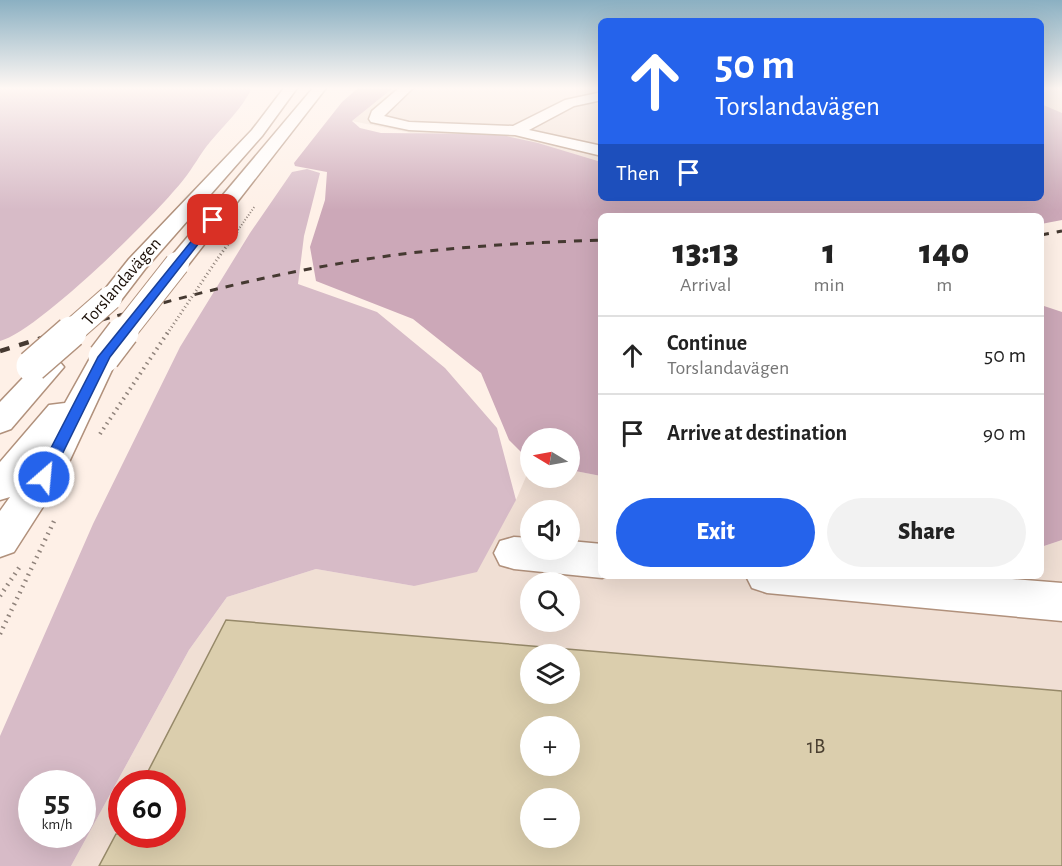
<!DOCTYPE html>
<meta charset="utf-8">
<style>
:root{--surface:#fff;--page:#f2f2f2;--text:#222;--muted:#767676;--line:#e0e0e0;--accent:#2563eb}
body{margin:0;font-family:"Alegreya Sans",sans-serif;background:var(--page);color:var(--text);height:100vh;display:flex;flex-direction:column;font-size:22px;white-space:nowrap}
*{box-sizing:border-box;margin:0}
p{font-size:20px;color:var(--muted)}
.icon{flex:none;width:33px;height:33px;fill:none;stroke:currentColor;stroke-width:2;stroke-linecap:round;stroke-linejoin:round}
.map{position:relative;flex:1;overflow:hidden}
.details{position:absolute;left:598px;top:213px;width:446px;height:366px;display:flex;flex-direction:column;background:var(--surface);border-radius:9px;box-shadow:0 6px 24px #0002}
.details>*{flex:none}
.banner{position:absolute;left:598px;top:18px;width:446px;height:183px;border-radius:9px;box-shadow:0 6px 24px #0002;background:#2563eb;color:#fff;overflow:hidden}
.needle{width:39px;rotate:280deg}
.controls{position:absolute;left:520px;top:428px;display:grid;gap:12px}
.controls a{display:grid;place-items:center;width:60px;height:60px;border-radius:50%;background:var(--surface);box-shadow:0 6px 24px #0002;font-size:30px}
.speed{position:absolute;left:18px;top:770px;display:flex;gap:12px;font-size:30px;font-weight:700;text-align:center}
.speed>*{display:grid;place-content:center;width:78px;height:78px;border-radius:50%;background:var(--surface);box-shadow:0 6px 24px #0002;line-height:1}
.speed small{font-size:15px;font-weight:400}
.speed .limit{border:9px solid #d22;background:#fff;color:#111}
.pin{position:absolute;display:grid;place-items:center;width:51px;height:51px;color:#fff;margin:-26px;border-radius:12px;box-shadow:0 3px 9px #0006}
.me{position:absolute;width:66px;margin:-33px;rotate:27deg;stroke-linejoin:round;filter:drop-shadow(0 0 4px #0008)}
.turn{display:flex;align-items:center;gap:21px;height:126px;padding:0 18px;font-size:27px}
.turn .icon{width:78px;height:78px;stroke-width:2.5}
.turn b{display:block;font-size:42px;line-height:51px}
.then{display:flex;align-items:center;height:57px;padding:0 18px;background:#0003;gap:12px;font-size:22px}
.eta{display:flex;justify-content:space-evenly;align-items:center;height:102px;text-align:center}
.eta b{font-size:36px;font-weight:800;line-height:42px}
.cta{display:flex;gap:12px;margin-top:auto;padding:12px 18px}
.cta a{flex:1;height:69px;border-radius:36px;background:var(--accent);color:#fff;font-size:24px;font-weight:800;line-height:69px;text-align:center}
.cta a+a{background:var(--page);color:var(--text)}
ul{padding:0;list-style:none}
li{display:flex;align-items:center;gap:18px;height:78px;padding:0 18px;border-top:2px solid var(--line)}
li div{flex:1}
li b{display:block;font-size:22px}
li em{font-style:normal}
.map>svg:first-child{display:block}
</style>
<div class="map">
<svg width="1062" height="866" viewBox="0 0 1062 866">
<rect width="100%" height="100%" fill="#fef0e7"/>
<g fill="#f0dfd4" fill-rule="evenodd">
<polygon points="393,88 601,88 601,172 352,121"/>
<polygon points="1041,88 1062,88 1062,124 1041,127"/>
<path d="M531 465V477H570V470L601 476 602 576H1041V547L1062 540V866H71L189 650 227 597 316 569 414 586 516 500ZM531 510H570V549H531ZM531 582H570V621H531ZM531 654H570V693H531ZM531 726H570V765H531ZM122 783H172V834H122ZM531 798H570V837H531Z"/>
</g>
<g fill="#d7bbc7" fill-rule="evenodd">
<path d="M0 88H252C241 110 225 124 210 142 200 154 193 168 184 179 157 214 37 332 0 341Z"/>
<path d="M307 169 320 173 304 236 298 284 377 312 445 368 497 428 516 500 477 572 414 586 316 569 227 597 189 650 71 866H0V736L93 524 180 347 250 233 292 172ZM32 783H82V834H32Z"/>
</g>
<g fill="#cca8b8">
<polygon points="358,88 393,88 352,121 360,128 381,133 497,134 538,143 601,162 602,198 1041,198 1041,104 1062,113 1062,220 1041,224 1041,216 602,216 601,476 570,470 570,438 531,438 531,462 509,440 481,373 413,319 316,281 310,247 325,200 327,172 295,166 294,163 342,102"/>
<polygon points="1041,305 1062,312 1062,540 1041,547"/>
</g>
<path fill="#dbcead" stroke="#968969" stroke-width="1.5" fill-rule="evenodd" d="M226 620 1062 691V866H99L116 834H172V783H142ZM531 654H570V693H531ZM531 726H570V765H531ZM531 798H570V837H531Z"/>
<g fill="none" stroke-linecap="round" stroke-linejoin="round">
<defs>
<g id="minor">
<polygon points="399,88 413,88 384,116 409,122 513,126 565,100 602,92 602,100 574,106 529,130 602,146 602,156 515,135 409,130 371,122 369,119 372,111"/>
<polygon points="514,537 531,538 531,549 570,549 570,541 602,544 602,576 607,576 602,578 514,569 500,565 494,553 500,541"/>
<polygon points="746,576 976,576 1062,583 1062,621 767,593 752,588"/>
</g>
<g id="major">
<polygon points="284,88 297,88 262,136 145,269 119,303 110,305 101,303 98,298 129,259 252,130"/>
<polygon points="313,88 326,88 185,269 169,269 166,264 169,259"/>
<polygon points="104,348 114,351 118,357 62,477 14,552 0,557 0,511 10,497 0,500 0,462 49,405 65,403 94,351"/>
<polygon points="49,358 59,361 64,367 11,429 0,433 0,402 39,361"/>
</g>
</defs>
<use href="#minor" stroke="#b1917c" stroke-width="3"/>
<use href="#major" stroke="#b1917c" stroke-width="3"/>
<polyline stroke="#90837b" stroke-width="2" stroke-dasharray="1 2" stroke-linecap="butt" points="238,230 255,206"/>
<polyline stroke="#90837b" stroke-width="3" stroke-dasharray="1 3" stroke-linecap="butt" points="218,258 239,229"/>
<polyline stroke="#90837b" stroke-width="4" stroke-dasharray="1.5 4.5" stroke-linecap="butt" points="100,434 140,374"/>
<g stroke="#90837b" stroke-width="4.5" stroke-dasharray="1.5 5" stroke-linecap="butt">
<polyline points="0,596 21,565"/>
<polyline points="0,634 56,517"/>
</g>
<use href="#minor" fill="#fff" fill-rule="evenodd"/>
<use href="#major" fill="#fff" fill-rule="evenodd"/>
<g stroke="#453931" stroke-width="3" stroke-dasharray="8 8" stroke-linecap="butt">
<polyline points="1041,235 1062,231"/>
<path d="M56 334C156 303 258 276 361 260 441 247 522 243 602 240"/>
</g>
<polyline stroke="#453931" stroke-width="4.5" stroke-dasharray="10 10" stroke-linecap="butt" points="0,351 61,332"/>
<defs>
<g id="major-bridge-far1">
<polyline points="69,334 110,298"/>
<polyline points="122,334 177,264"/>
</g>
<g id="major-bridge">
<polyline points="104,357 123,332"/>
<polyline points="32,366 71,332"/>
</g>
</defs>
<use href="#major-bridge-far1" stroke="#b1917c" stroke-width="26" stroke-linecap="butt"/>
<use href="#major-bridge" stroke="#b1917c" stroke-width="34" stroke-linecap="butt"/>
<polyline stroke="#90837b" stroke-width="3" stroke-dasharray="1 3" stroke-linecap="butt" points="167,334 218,258"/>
<polyline stroke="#90837b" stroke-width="4" stroke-dasharray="1.5 4.5" stroke-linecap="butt" points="140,374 168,332"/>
<use href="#major-bridge-far1" stroke="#fff" stroke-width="24"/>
<use href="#major-bridge" stroke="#fff" stroke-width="31"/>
</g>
<linearGradient id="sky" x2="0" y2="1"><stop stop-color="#8bb0c2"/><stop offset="0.42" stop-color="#fff8f4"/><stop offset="1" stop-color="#fff8f4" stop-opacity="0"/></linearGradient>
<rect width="1062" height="210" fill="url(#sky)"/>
<polygon fill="#2563eb" stroke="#184099" stroke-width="1.5" points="210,218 217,220 110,357 49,481 39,481 36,477 98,357"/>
<g text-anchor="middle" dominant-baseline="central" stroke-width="4.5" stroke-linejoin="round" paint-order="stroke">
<g font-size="18" fill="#1a0f07" stroke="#fff">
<text transform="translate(122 282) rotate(-49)">Torslandavägen</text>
</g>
<g font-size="21" fill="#4a3f30">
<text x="816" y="746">1B</text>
</g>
</g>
</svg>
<div class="controls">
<a><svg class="needle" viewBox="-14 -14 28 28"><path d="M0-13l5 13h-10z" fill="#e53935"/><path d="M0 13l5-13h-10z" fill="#767676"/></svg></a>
<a><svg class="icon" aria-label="sound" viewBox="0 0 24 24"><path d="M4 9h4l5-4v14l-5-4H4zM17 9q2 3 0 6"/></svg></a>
<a><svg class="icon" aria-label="search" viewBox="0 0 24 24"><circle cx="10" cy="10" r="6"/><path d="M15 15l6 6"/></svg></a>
<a><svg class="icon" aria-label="layers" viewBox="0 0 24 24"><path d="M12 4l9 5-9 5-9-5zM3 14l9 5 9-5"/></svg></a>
<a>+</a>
<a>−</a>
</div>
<div class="speed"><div>55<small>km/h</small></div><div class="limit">60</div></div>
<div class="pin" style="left:213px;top:220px;background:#d93025"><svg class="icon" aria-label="arrive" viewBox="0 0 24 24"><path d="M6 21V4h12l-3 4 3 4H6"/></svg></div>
<svg class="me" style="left:44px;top:477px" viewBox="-20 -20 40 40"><circle r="17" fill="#2563eb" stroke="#fff" stroke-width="3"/><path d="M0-11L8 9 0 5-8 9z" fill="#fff"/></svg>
<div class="banner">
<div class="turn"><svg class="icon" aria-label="ahead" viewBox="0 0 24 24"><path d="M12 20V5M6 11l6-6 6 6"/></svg><div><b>50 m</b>Torslandavägen</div></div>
<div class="then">Then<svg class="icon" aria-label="arrive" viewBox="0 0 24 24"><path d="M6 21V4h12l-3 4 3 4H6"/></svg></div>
</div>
<section class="details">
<div class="eta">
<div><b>13:13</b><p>Arrival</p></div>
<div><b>1</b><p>min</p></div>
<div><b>140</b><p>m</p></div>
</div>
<ul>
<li><svg class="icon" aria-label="ahead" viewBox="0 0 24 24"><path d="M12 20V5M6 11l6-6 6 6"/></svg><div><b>Continue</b><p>Torslandavägen</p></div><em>50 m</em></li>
<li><svg class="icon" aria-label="arrive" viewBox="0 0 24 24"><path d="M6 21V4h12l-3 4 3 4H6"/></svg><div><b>Arrive at destination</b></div><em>90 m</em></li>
</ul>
<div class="cta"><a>Exit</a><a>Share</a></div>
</section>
</div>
